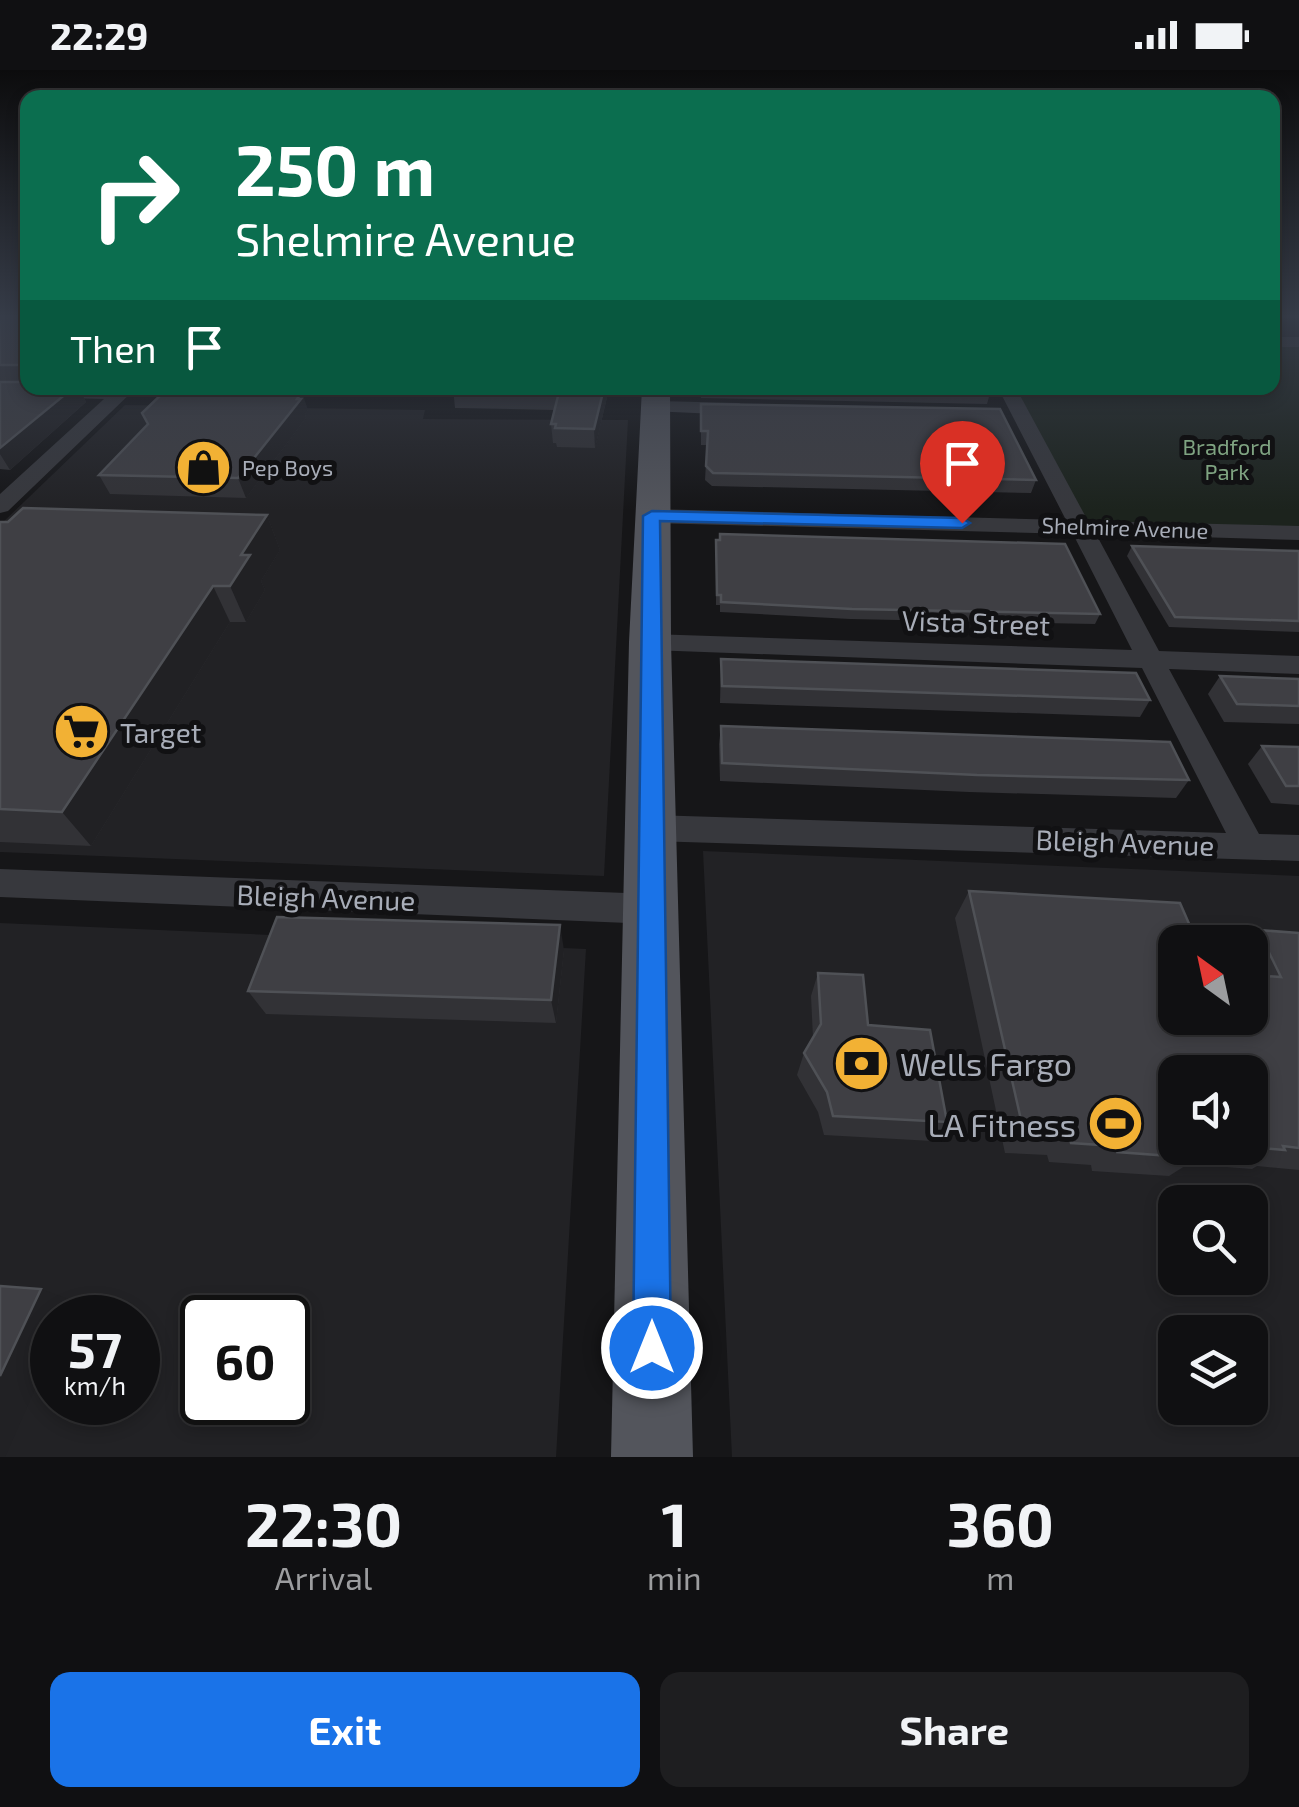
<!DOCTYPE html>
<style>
:root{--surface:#101012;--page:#1e1e20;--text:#f1f3f6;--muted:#9c9d9f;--line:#303032;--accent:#1a73e8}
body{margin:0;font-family:"Exo 2",sans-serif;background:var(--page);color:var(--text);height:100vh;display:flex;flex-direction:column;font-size:38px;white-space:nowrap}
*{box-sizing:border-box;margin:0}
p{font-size:32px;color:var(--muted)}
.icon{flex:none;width:55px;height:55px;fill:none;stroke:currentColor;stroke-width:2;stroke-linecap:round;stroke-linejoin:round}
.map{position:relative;height:1387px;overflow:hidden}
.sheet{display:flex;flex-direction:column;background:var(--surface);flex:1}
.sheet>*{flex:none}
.top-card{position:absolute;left:20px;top:20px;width:1260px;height:305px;border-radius:20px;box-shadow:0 5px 15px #0003,0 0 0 2px var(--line);background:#0b6e4f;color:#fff;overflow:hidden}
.needle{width:65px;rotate:327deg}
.fabs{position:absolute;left:1158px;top:855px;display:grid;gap:20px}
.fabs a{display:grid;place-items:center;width:110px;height:110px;border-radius:20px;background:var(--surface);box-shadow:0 5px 15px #0003,0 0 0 2px var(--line);font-size:50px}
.speed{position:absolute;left:30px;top:1225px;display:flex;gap:20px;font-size:50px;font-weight:700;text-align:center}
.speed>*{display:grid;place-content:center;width:130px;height:130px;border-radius:50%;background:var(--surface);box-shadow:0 5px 15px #0003,0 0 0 2px var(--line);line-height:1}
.speed small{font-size:25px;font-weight:400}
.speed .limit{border:5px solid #111;border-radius:15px;background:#fff;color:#111}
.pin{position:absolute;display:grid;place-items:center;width:85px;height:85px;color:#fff;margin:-102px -42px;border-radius:50% 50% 50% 0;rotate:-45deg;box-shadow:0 0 10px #0007}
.pin .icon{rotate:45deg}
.me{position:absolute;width:110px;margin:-55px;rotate:0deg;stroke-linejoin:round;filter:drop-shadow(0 0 8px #0008)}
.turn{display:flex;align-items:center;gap:35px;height:210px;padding:0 50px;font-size:45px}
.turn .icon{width:130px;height:130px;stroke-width:2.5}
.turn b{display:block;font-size:70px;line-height:85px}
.then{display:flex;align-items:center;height:95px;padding:0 50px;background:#0003;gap:20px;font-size:38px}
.eta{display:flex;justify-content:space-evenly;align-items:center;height:170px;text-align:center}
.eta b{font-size:60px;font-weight:700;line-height:70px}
.cta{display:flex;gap:20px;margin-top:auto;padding:20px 50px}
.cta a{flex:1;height:115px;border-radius:20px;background:var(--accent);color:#fff;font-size:40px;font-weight:700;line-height:115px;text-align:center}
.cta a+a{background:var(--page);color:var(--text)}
.status{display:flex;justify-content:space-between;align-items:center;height:70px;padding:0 50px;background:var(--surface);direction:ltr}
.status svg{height:28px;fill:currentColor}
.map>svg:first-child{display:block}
</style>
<div class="status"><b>22:29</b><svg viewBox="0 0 49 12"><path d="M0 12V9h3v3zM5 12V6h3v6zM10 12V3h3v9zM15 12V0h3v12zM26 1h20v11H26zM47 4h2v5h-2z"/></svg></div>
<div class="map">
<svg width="1299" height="1387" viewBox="0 0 1299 1387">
<rect width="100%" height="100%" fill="#161618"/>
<g fill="#222225" fill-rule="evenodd">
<polygon points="125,335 425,340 423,349 628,350 604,806 0,782 0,455"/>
<path d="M703 781 1299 806V1387H732ZM1175 872H1250V948H1175ZM1175 1002H1250V1078H1175ZM1175 1132H1250V1208H1175ZM1175 1262H1250V1338H1175Z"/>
<path d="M0 853 586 879 556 1387H0ZM52 1248H138V1332H52ZM202 1248H288V1332H202Z"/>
</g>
<polygon fill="#1c231d" points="1273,272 1299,272 1299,463 1080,455 1007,318 1272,318"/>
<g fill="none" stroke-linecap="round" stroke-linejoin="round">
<g fill="#37383d" fill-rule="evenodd">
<rect x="1272" y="267" width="27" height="10"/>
<polygon points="0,316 136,318 8,441 0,443 0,424 104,329 0,326"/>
<polygon points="998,318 1016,318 1088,451 1299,456 1299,470 1096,464 1159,581 1299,586 1299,604 1169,599 1259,764 1299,765 1299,791 652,771 641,767 636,758 641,749 652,745 1226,763 1142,598 650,580 637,572 650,564 1132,580 1073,464 652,453 641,446 652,439 1066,450"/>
<polygon points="657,331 739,333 748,339 739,345 650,341 648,337"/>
<polygon points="0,799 652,824 664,828 669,839 664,850 652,854 0,827"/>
</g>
<polygon fill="#53555c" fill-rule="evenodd" points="642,318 670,318 671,572 693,1387 611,1387 629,572"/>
</g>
<g fill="#323236" fill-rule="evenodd">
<polygon points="0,246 28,246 28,318 79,318 86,332 10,400 0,399"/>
<polygon points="144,318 280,318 278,321 308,340 305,344 306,348 246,428 110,424 99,405 148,355 158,327 148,326"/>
<polygon points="453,318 615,318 615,319 609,319 595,378 557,377 556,373 553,373 551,354 554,340 455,338"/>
<polygon points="690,318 987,318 990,323 987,334 701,328 701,321 690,321"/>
<polygon points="701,334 1036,410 1031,423 712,416 705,410 707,375 701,375"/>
<polygon points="267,445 280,480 261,511 265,520 246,552 230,552 91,776 0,772 0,452"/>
<polygon points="716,470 1100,544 1095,554 850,549 720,542 720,535 716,535"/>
<polygon points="1132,476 1299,481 1299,562 1169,557 1127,486"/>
<polygon points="721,589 1150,630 1140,647 720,633"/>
<polygon points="1220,606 1299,609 1299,654 1224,652 1208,624"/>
<polygon points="721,656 1189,710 1176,728 969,722 720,711 719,674"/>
<polygon points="1262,676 1299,677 1299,735 1271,733 1248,694"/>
<path d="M969 821 1175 872 1250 948V872H1245L1258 860 1299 863V1100L1257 1096 1252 1099 1188 1094 1169 1106 1092 1101 1091 1095 1049 1092 1047 1085 1005 1083 955 848ZM1250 1002V1078H1175Z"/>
<polygon points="564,880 556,953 266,944 248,921"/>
<polygon points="818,903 868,955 947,1052 932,1071 824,1065 818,1042 797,1005 804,983 813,968 811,926"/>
</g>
<g fill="#212124">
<polygon points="73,318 79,318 86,332 10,400 0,384 0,378"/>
<polygon points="262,318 280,318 266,339 260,321"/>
<polygon points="604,318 609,318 609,319 595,378 594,359"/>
<polygon points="302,322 308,340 305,344 306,348 246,428 238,408"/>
<polygon points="267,445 280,480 261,511 265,520 246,552 230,516 241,485"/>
<polygon points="213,516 230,552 91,776 62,742"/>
<polygon points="560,855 564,880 556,953 551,930"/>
<polygon points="41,1219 74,1231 67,1248 52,1248 52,1280 5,1387 0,1387 0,1306"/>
</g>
<g fill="#3f3f44" stroke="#4f5156" stroke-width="2.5">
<rect x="0" y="246" width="28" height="49"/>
<polygon points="0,312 28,312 28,318 73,318 0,378"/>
<polygon points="168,318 262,318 260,321 302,322 297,329 301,329 238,408 99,405 148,354 142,343"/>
<polygon points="453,318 604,318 594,359 555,358 556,354 551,354 559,322 452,320"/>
<polygon points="701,318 987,318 990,323"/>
<polygon points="701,334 1000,339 1036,410 713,403 706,396 708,361 701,361"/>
<polygon points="23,438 267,445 241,485 250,485 230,516 213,516 62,742 0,739 0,452 8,452"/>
<polygon points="720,464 1065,474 1100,544 852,539 721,532 721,525 717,525 716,470 720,470"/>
<polygon points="1132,476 1299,481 1299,551 1175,547"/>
<polygon points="721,589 1136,603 1150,630 722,616"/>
<polygon points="1220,606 1299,609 1299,636 1237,634"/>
<polygon points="721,656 1170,672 1189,710 977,705 722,693"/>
<polygon points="1262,676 1299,677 1299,716 1286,716"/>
<polygon points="969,821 1180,833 1197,872 1175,872 1175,948 1250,948 1250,905 1281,907 1258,860 1299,863 1299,1078 1283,1076 1285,1080 1250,1077 1250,1002 1175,1002 1175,1078 1194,1078 1198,1088 1117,1082 1115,1076 1071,1073 1069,1066 1024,1063"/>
<polygon points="277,847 560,855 551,930 248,921"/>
<polygon points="818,903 863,905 868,955 930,960 947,1052 833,1046 827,1022 804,983 821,954"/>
<polygon points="0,1216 41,1219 0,1306"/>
</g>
<linearGradient id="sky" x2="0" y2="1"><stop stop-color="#0c0c0d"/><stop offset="0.56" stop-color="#363c48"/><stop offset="1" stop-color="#363c48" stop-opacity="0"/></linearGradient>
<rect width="1299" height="440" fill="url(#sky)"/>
<polygon fill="#1a73e8" stroke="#114b97" stroke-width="2.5" points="652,441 962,448 970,453 962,458 660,451 671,1278 665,1292 652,1297 639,1292 633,1278 643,446"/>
<defs>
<symbol id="shop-disc" viewBox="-11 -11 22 22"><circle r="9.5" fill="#f2b134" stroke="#111113"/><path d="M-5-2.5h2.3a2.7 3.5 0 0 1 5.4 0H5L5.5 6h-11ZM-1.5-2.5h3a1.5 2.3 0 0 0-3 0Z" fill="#111"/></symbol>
<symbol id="supermarket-disc" viewBox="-11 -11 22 22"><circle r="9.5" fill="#f2b134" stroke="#111113"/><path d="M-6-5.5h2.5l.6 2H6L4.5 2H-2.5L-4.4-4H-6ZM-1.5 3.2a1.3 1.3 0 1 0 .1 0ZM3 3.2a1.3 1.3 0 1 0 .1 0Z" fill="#111"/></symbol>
<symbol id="bank-disc" viewBox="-11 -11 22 22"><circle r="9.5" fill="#f2b134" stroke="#111113"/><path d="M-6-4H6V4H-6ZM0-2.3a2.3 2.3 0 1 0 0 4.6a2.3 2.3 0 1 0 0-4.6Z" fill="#111"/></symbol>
<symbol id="stadium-disc" viewBox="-11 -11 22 22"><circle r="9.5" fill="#f2b134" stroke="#111113"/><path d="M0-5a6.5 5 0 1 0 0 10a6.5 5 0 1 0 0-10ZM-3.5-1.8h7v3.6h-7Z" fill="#111"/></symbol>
</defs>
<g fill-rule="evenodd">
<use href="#shop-disc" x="172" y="366" width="63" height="63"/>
<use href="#supermarket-disc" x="50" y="630" width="63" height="63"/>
<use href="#bank-disc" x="830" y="962" width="63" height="63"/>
<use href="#stadium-disc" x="1084" y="1022" width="63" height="63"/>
</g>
<g text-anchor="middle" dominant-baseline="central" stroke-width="10" stroke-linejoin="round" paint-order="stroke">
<g font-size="22" fill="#7fa381" stroke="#111113">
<text x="1227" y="376">Bradford<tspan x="1227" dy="25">Park</tspan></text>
</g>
<g font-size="22" fill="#a8adb8" stroke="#111113" text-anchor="start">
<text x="242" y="397">Pep Boys</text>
</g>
<g font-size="22" fill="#a8adb8" stroke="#111113">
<text transform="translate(1125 457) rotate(2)">Shelmire Avenue</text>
</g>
<g font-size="28" fill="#a8adb8" stroke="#111113">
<text transform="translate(976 552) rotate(2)">Vista Street</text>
<text transform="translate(1125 772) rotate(2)">Bleigh Avenue</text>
<text transform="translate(326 827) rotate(2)">Bleigh Avenue</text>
</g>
<g font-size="28" fill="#a8adb8" stroke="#111113" text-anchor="start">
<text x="120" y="662">Target</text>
</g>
<g font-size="32" fill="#a8adb8" stroke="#111113" text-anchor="start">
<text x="900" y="993">Wells Fargo</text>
<text x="1076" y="1054" text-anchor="end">LA Fitness</text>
</g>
</g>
</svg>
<div class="fabs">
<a><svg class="needle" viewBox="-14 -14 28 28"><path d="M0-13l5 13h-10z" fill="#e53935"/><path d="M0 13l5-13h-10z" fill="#9c9d9f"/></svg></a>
<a><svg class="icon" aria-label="sound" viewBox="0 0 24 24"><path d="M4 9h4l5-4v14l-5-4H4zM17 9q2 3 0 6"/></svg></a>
<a><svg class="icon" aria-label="search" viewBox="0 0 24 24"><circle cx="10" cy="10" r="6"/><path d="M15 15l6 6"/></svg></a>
<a><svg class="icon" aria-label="layers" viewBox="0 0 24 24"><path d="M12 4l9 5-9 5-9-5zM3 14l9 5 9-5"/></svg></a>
</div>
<div class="speed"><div>57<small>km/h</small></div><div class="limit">60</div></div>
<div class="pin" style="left:962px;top:453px;background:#d93025"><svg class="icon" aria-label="arrive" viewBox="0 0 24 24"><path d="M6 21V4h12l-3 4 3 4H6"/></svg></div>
<svg class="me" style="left:652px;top:1278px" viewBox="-20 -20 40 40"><circle r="17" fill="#1a73e8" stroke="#fff" stroke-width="3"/><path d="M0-11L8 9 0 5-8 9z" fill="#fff"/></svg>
<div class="top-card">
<div class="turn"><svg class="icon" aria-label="right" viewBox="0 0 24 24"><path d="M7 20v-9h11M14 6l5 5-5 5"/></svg><div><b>250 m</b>Shelmire Avenue</div></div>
<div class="then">Then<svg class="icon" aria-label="arrive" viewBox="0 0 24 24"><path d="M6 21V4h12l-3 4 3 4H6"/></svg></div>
</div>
</div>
<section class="sheet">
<div class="eta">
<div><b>22:30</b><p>Arrival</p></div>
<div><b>1</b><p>min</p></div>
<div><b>360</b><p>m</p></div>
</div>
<div class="cta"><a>Exit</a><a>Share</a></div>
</section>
